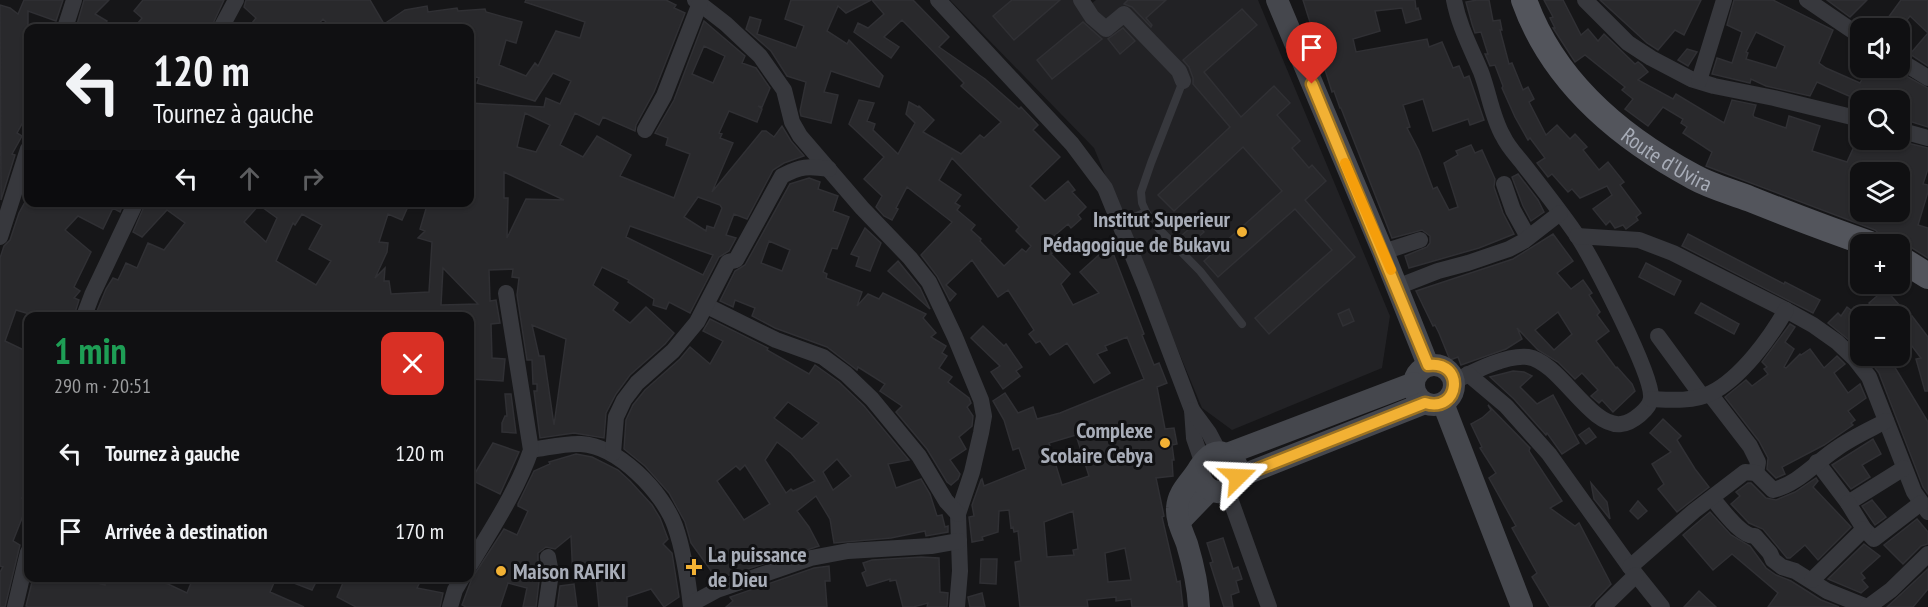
<!DOCTYPE html>
<html lang="fr">
<meta charset="utf-8">
<style>
:root{--surface:#101012;--page:#1e1e20;--text:#f1f3f6;--muted:#9c9d9f;--line:#303032}
body{margin:0;font-family:"PT Sans Narrow",sans-serif;background:var(--page);color:var(--text);height:100vh;display:flex;flex-direction:column;font-size:22px;white-space:nowrap}
*{box-sizing:border-box;margin:0}
p{font-size:20px;color:var(--muted)}
.icon{flex:none;width:33px;height:33px;fill:none;stroke:currentColor;stroke-width:2;stroke-linecap:round;stroke-linejoin:round}
.map{position:relative;flex:1;overflow:hidden}
.details{position:absolute;left:24px;top:312px;width:450px;height:270px;display:flex;flex-direction:column;background:var(--surface);border-radius:12px;box-shadow:0 2px 4px #0004,0 0 0 2px var(--line)}
.details>*{flex:none}
.hud{position:absolute;left:24px;top:24px;width:450px;height:183px;border-radius:12px;box-shadow:0 2px 4px #0004,0 0 0 2px var(--line);background:#101012;color:var(--text);overflow:hidden}
.controls{position:absolute;left:1850px;top:18px;display:grid;gap:12px}
.controls a{display:grid;place-items:center;width:60px;height:60px;border-radius:12px;background:var(--surface);box-shadow:0 2px 4px #0004,0 0 0 2px var(--line);font-size:30px}
.pin{position:absolute;display:grid;place-items:center;width:51px;height:51px;color:#fff;margin:-62px -26px;border-radius:50% 50% 50% 0;rotate:-45deg;box-shadow:0 0 6px #0007}
.pin .icon{rotate:45deg}
.me{position:absolute;width:66px;margin:-33px;rotate:69deg;stroke-linejoin:round;filter:drop-shadow(0 0 4px #0008)}
.turn{display:flex;align-items:center;gap:21px;height:126px;padding:0 30px;font-size:27px}
.turn .icon{width:78px;height:78px;stroke-width:2.5}
.turn b{display:block;font-size:42px;line-height:51px}
.lanes{display:flex;align-items:center;height:57px;padding:0 30px;background:#0003;justify-content:center;gap:30px;direction:ltr}
.lanes .off{opacity:.35}
.round{display:grid;place-items:center;flex:none;width:63px;height:63px;border-radius:12px;background:var(--page)}
.summary{display:flex;align-items:center;justify-content:space-between;height:102px;padding:0 30px}
h1{font-size:36px;font-weight:700;line-height:45px;color:#1e9e55}
ul{padding:0;list-style:none}
li{display:flex;align-items:center;gap:18px;height:78px;padding:0 30px}
li div{flex:1}
li b{display:block;font-size:22px}
li em{font-style:normal}
.map>svg:first-child{display:block}
</style>
<div class="map">
<svg width="1928" height="607" viewBox="0 0 1928 607">
<rect width="100%" height="100%" fill="#161618"/>
<polygon fill="#222225" points="950,0 1088,0 1092,3 1096,0 1258,0 1390,316 1382,368 1232,430 1202,408 1094,148"/>
<g fill="#29292c" stroke="#303034" stroke-width="1.5" fill-rule="evenodd">
<polygon points="24,0 63,0 56,21 28,11 28,113 17,133 22,136 12,154 15,155 1,200 0,5 10,8 18,14"/>
<polygon points="84,0 109,0 95,14 107,21 103,28 76,28"/>
<polygon points="143,0 224,0 211,28 134,28 142,18 134,11"/>
<path d="M246 0H370L384 24 405 10 427 6 428 12 457 8 458 11 485 9 486 12 522 22 516 43 506 40 499 65 526 76 535 63 538 66 556 31 580 38 585 22 525 2 526 0H666L676 5 674 8 685 13 654 92 636 125 635 131 603 117 599 125 575 113 560 145 583 157 597 136 631 155 620 176 674 198 690 154 666 145 668 138 655 133 674 100 704 21 745 56 742 63 756 68 770 88 762 107 758 106 762 109 757 122 729 111 719 133 722 134 720 138 733 143 712 192 762 131H766L774 137 782 126 791 141 804 156 784 163 773 170 747 219 734 214 726 235 736 238 729 251 719 257 690 313 669 302 666 309 653 305 654 299 628 282 629 280 602 267 593 285 618 303 613 310 630 323 646 307 674 333 665 344 630 375 616 394 606 413 604 438 574 433 540 438 534 391H537V384H533L532 360H527L517 295 519 278 512 277 513 269 489 270 490 301 496 300 500 323 491 324 492 358 505 359 503 381 471 379 474 354 470 355V316H413V315H404V312L382 314V316H95L106 289 113 278 118 280 126 263 137 268 148 243 164 250 185 223 167 210 142 237 133 232 146 202H410L402 220 388 214 379 242 388 243 387 252 375 278 385 268 384 281H389L391 294 429 292 432 242 418 238 425 231 420 229 428 202H471L472 160 470 159V103L544 107 546 98 560 104 571 81 553 73 535 101 477 83 479 78 470 75V28H466V24L442 28H332L323 19 315 28H248L256 18 244 7ZM704 46 725 56 713 83 692 74ZM525 113 550 125 536 152 517 147ZM504 172 564 200 526 199 507 238 508 198H504ZM698 197 720 205 722 208 714 228 707 226 706 231 684 217ZM259 205 277 218 266 242 244 222ZM302 214 322 225 309 249 331 261 316 285 276 261 293 223 295 225ZM630 226 713 255 703 275 626 237ZM443 268 478 304 441 305ZM532 325 566 339 554 425 544 356H539Z"/>
<polygon points="791,0 871,0 846,13 838,6 827,31 847,44 849,40 883,76 879,87 831,71 824,92 838,95 831,123 801,116 800,111 806,82 787,76 771,51 746,29 750,17 761,20 757,34 796,48 804,26 785,19"/>
<path d="M872 0H913L949 37 939 47 985 79 1019 109 1021 107 1038 125 1033 130 1060 157 1030 186 1045 201 1068 181 1075 190 1072 192 1086 207 1078 215 1081 219 1071 228 1068 224 1047 242 1055 251 1051 254 1070 274 1061 284 1073 305 1099 293 1080 272 1101 253 1099 249 1110 245 1144 334 1142 335 1154 365 1159 363 1167 383 1157 387 1165 429 1174 428 1177 444 1172 445 1174 460H1172L1173 476 1156 478 1164 516 1162 517 1177 582 1180 581 1183 607H1132L1131 599 1116 601V597L1087 600 1088 607H1020L1015 562 1021 561 1018 531 1014 532 1013 527 1011 528 1009 510 999 511 998 532 982 537 983 540 972 542 969 517 974 516 972 505 981 480 982 479 984 486 1026 469 1019 448 1013 450 1004 420 993 401 1005 393 1018 413 1033 407 1037 419 1060 413 1144 379 1127 337 1105 346 1107 350 1097 354 1110 373 1094 383 1067 343 1050 355 1040 341 1036 343 1029 334 1034 330 1008 290 998 297 972 260 946 285 956 294 950 301 937 276 921 255 952 222 907 187 896 208 898 209 892 220 884 216 876 207 882 196 864 179 884 157 849 124 859 100 874 103 867 121 875 124 873 130 898 154 915 123 906 114 909 102 918 107 919 106 934 120 923 132 961 154 980 135 984 138 1001 122 961 86 964 83 902 20 884 37 899 47 891 58 854 32 858 23 868 28 884 14ZM952 158 1019 227 1016 231 1031 246 1026 252 1022 249 1004 266 980 241 981 239 971 230 975 225 957 210 960 206 955 203 961 195 939 180ZM1076 435 1089 476 1062 485 1049 443ZM1073 511 1078 549 1073 550 1074 555 1047 557 1044 522ZM1125 548 1131 580 1108 582 1105 553Z"/>
<polygon points="1012,0 1060,0 1014,40 993,16"/>
<polygon points="1128,0 1166,0 1146,18 1152,25 1151,27 1132,7 1124,4"/>
<polygon points="1303,0 1415,0 1416,9 1418,8 1421,19 1406,23 1402,8 1375,11 1380,31 1353,39 1356,52 1427,39 1429,47 1442,42 1453,68 1459,66 1464,78 1469,76 1484,120 1470,125 1468,119 1433,131 1423,99 1403,105 1410,127 1407,128 1419,151 1433,189 1437,187 1449,210 1458,207 1444,163 1458,155 1456,151 1471,145 1475,153 1482,150 1495,179 1494,187 1503,213 1514,234 1479,248 1409,268 1405,256 1427,247 1430,243 1430,236 1422,230 1392,238 1341,108 1340,108 1334,91 1332,92"/>
<polygon points="1477,0 1489,0 1493,21 1500,20 1502,30 1500,30 1509,64 1512,63 1523,90 1528,87 1534,99 1529,102 1546,135 1557,125 1570,139 1575,134 1587,147 1583,150 1599,170 1608,162 1624,182 1620,185 1641,213 1636,217 1638,220 1626,229 1623,225 1615,228 1610,221 1606,225 1593,209 1612,195 1607,186 1580,198 1572,189 1568,192 1552,174 1548,177 1537,163 1545,158 1530,138 1528,140 1515,117 1502,88 1503,86 1495,65 1490,66 1485,54 1488,54 1481,32 1475,33 1472,24 1466,2"/>
<path d="M1544 0H1563L1581 35 1588 29 1598 41 1604 34 1635 64 1638 62 1642 65 1648 72 1638 80 1673 99 1676 94 1724 123 1732 100 1756 105 1753 115 1754 117 1786 128 1789 116 1820 126 1812 151 1847 162 1857 140H1895L1928 148V169L1923 184 1928 185V192L1918 225 1928 228V258L1909 246 1883 237 1875 230 1706 166 1712 152 1683 133 1687 127 1681 123 1683 119 1663 107 1648 126 1625 109 1633 99 1622 90 1625 87 1585 55 1575 62 1553 28H1555L1550 18 1553 17ZM1860 172H1899V223L1860 212Z"/>
<polygon points="1600,0 1701,0 1684,35 1675,30 1658,50 1647,43"/>
<path d="M1734 0H1773L1833 30 1819 63 1826 68 1860 83 1868 68H1892L1928 88V127L1899 118V100H1858L1817 82 1810 96 1766 86 1751 79 1750 83 1712 74 1717 58 1732 63 1742 32 1727 25ZM1756 32 1785 46 1776 68 1746 59 1748 53 1746 52Z"/>
<polygon points="1827,0 1867,0 1850,17"/>
<polygon points="1901,0 1928,0 1928,66 1910,54 1928,33 1910,16 1899,30 1885,22"/>
<polygon points="1242,9 1257,25 1204,72 1241,117 1274,86 1290,103 1277,115 1300,141 1292,148 1309,168 1312,165 1326,181 1305,200 1355,257 1269,334 1255,318 1332,250 1295,209 1218,277 1204,261 1282,191 1243,147 1174,211 1158,195 1230,127 1193,84 1193,78 1189,67 1183,60"/>
<polygon points="1083,22 1102,39 1052,79 1037,60"/>
<polygon points="1123,28 1135,41 1120,54 1108,39"/>
<polygon points="1687,49 1697,52 1688,66 1678,60"/>
<polygon points="1518,174 1538,200 1544,212 1531,221 1523,206 1512,177"/>
<path d="M809 178 820 182 818 189 838 196 833 211 849 217 837 249 832 248 823 272 827 274 826 278 862 292 857 306 868 294 879 299 883 293 926 314 923 318 936 333 931 337 946 346 942 353 947 356 939 368 952 377 948 382 969 398 971 403 967 407 973 416 972 426 959 437 966 449 950 460 960 474 958 479 951 485 947 482 927 449 896 412 902 406 880 391 885 384 858 367 857 370 827 347 775 328 752 316 755 308 735 300 733 307 720 301 735 271 745 265 790 184ZM769 241 790 250 782 271 761 263Z"/>
<polygon points="25,202 124,202 120,212 113,208 103,229 78,216 65,230 91,252 74,287 80,291 74,298 79,300 74,316 66,316 54,311 52,316 36,316 16,310 5,341 28,352 28,428 24,442 28,444 28,452 25,462 28,463 28,484 22,498 28,500 28,503 13,541 20,545 5,607 0,607 0,572 3,567 0,566 0,258 4,246 10,240 19,213"/>
<polygon points="1196,223 1204,232 1189,245 1181,236"/>
<polygon points="865,228 881,243 870,271 856,266 859,257 851,254"/>
<path d="M1553 234 1573 261 1557 273 1571 289 1583 280 1592 293 1589 295 1600 312 1597 315 1609 331 1596 341 1616 368 1617 367 1632 384 1635 391 1613 412 1602 400 1599 403 1591 396 1598 390 1582 373 1575 379 1558 362 1538 350 1517 328 1522 339 1506 349 1461 365 1458 357 1450 360 1439 333 1435 325 1433 326 1416 291 1513 259ZM1558 312 1572 334 1554 350 1535 330Z"/>
<polygon points="1688,234 1784,284 1785,282 1820,300 1813,313 1682,246"/>
<polygon points="898,261 920,288 930,309 888,271"/>
<polygon points="1646,263 1681,281 1674,295 1639,277"/>
<polygon points="1885,289 1910,317 1912,316 1928,337 1928,391 1925,391 1916,359 1921,358 1899,329 1899,316 1881,316 1869,303"/>
<polygon points="1701,303 1739,324 1734,334 1695,313"/>
<polygon points="1847,307 1856,314 1849,323 1860,333 1860,349 1828,323 1838,313 1841,316"/>
<polygon points="1349,309 1354,321 1343,326 1338,314"/>
<path d="M710 319 768 348 767 350 809 374 815 365 839 382 864 406 909 460 888 464 896 488 921 479 930 494 937 516 942 515 945 527 948 526V532L926 536 925 531 891 538 834 543 830 519 816 496 797 511 809 527 819 546 717 579 691 543 685 522 669 493 645 466 624 449 626 420 633 405 645 390 680 359 690 347 710 364 723 341 703 331ZM788 402 819 423 802 439 774 418ZM777 442 791 453 815 481 793 491 791 489 786 493 765 460ZM837 459 851 476 833 490 823 472ZM745 465 770 504 744 520 717 481 736 466 740 470Z"/>
<polygon points="1790,324 1795,327 1785,342 1794,349 1784,367 1786,368 1800,354 1801,355 1810,349 1824,368 1837,356 1845,364 1834,373 1848,393 1860,384 1866,398 1848,411 1855,420 1851,423 1853,425 1824,445 1782,467 1785,474 1776,478 1767,469 1768,458 1759,441 1725,397 1746,380 1752,386 1768,374 1764,369 1767,367 1762,362"/>
<polygon points="983,326 1004,346 1006,344 1022,367 1016,371 1020,376 1003,389 991,372 1000,366 971,338"/>
<polygon points="1877,356 1888,356 1928,422 1928,494 1923,487 1879,373 1869,360"/>
<polygon points="1513,371 1524,372 1532,376 1520,387 1537,404 1553,395 1579,443 1562,454 1547,433 1546,435 1514,399 1490,377"/>
<polygon points="505,394 511,394 516,433 502,432 502,423 505,416 507,416"/>
<polygon points="1488,405 1530,448 1529,451 1562,501 1550,508 1575,526 1579,523 1611,584 1589,607 1550,607 1532,577 1537,573 1512,528 1516,526 1489,478 1496,473 1480,448 1482,447 1471,424 1482,418 1491,410"/>
<polygon points="1663,419 1681,436 1677,440 1695,469 1709,487 1677,512 1658,489 1664,484 1652,464 1671,452 1650,433"/>
<polygon points="1589,428 1596,437 1586,444 1579,435"/>
<polygon points="1873,439 1881,454 1862,465 1870,477 1851,489 1832,465"/>
<polygon points="493,443 519,452 500,494 471,480"/>
<polygon points="576,454 592,457 618,470 630,481 652,505 660,518 668,539 663,544 672,553 679,597 664,607 651,589 627,597 627,607 599,607 596,577 573,578 571,536 555,549 546,547 538,553 538,562 533,567 539,568 540,573 536,607 523,607 527,588 508,583 500,607 466,607 462,605 472,578 504,529 517,535 528,511 518,506 518,504 534,471 550,464 549,462"/>
<polygon points="1816,478 1818,481 1813,487 1851,527 1818,560 1805,545 1790,558 1787,558 1763,529 1749,523 1731,504 1740,496 1736,492 1748,483 1751,483 1766,498 1776,500 1795,492"/>
<polygon points="1591,483 1607,502 1610,519 1594,499"/>
<polygon points="1872,500 1886,517 1875,525 1862,506"/>
<polygon points="1638,501 1647,511 1638,519 1630,511"/>
<polygon points="1710,512 1731,535 1750,546 1766,568 1776,575 1791,581 1821,600 1839,607 1768,607 1778,593 1732,554 1713,570 1683,535"/>
<polygon points="1917,519 1928,532 1928,544 1921,546 1903,564 1884,545"/>
<polygon points="1223,538 1233,569 1238,567 1242,579 1236,581 1239,592 1231,595 1233,607 1224,607 1210,563 1213,562 1207,543"/>
<polygon points="1864,544 1880,556 1861,573 1865,578 1862,580 1868,587 1861,593 1828,579"/>
<polygon points="921,557 939,558 940,592 948,593 947,607 927,607 928,603 913,607 903,607 896,580 890,581 890,579 867,586 862,573 866,571 863,563 872,560"/>
<polygon points="981,559 997,559 996,584 980,583"/>
<polygon points="829,566 830,581 825,581 827,607 726,607 733,601 730,597 814,568"/>
<polygon points="1928,569 1928,589 1913,607 1887,607"/>
<polygon points="33,578 79,578 105,585 107,578 131,578 147,583 148,579 168,584 187,593 193,578 276,578 270,592 304,607 29,607 26,606"/>
<polygon points="281,578 318,578 312,590"/>
<polygon points="345,578 422,578 417,588 443,593 440,607 356,607 337,597"/>
<polygon points="574,584 577,607 557,607 560,586"/>
<polygon points="1699,591 1716,607 1684,607"/>
<polygon points="982,593 985,607 970,607 968,597"/>
</g>
<g fill="none" stroke-linecap="round" stroke-linejoin="round">
<g stroke="#37383d" stroke-width="8">
<polyline points="1183,81 1151,163 1141,192 1142,203 1146,212 1154,224 1200,271 1242,324"/>
<polyline points="1119,224 1146,212"/>
</g>
<g stroke="#37383d" stroke-width="16">
<polyline points="695,0 726,24 760,56 784,90 792,122 800,136 862,208 910,258 929,282 955,337 981,400 984,416 981,433 972,472 958,514 960,571 957,607"/>
<polyline points="938,0 1072,144 1105,188 1145,286 1192,410 1194,438 1202,461"/>
<polyline points="1081,0 1092,17 1106,29 1124,14 1179,71 1183,81"/>
<path d="M1454 0C1459 26 1471 48 1481 72 1489 93 1492 117 1503 136 1508 147 1517 156 1524 165 1542 188 1560 211 1576 234 1592 258 1653 375 1651 398 1650 409 1632 423 1621 424 1590 428 1560 362 1528 357 1507 354 1473 372 1455 381"/>
<polyline points="1585,0 1628,43 1651,58 1691,79 1714,86 1774,98 1860,119"/>
<polyline points="1807,0 1860,36"/>
<polyline points="65,28 74,0"/>
<polyline points="221,28 236,0"/>
<polyline points="1899,60 1928,78"/>
<polyline points="1699,81 1724,0"/>
<polyline points="645,130 664,96 700,3"/>
<polyline points="1899,130 1928,138"/>
<polyline points="1504,184 1513,210 1528,237"/>
<polyline points="1577,236 1639,240 1673,253 1786,310 1813,325 1837,342 1855,359 1869,377 1914,492 1928,512"/>
<polyline points="0,237 28,149"/>
<polyline points="1383,252 1420,240"/>
<polyline points="1397,287 1438,271 1468,263 1509,249 1524,241 1560,213"/>
<polyline points="707,306 776,340 823,357 846,374 872,399 919,456 946,501 958,514"/>
<polyline points="84,316 92,295 136,202"/>
<polyline points="1658,336 1702,396"/>
<polyline points="1468,374 1506,406 1549,454 1630,567 1662,607"/>
<polyline points="1710,394 1750,446 1758,462 1756,473"/>
<path d="M1651 399C1670 400 1693 402 1711 393 1741 378 1770 338 1786 310"/>
<polyline points="1192,410 1209,433 1219,452"/>
<path d="M531 450C547 448 565 443 581 444 618 446 663 492 675 526 684 551 688 580 691 607"/>
<path d="M613 453 616 417 624 400 637 383 673 351 697 322 728 262 736 260 782 176C801 166 808 166 829 169"/>
<polyline points="1817,462 1848,503 1904,468"/>
<polyline points="1227,490 1269,607"/>
<path d="M1712 498C1721 508 1741 537 1755 536L1770 553 1773 560 1782 567 1795 571 1827 591 1867 607"/>
<polyline points="1848,503 1864,529 1874,539 1921,503"/>
<path d="M470 565C492 528 517 491 531 450L506 293"/>
<path d="M1630 567 1694 511 1745 472 1756 473 1773 490C1798 484 1815 463 1836 449 1851 438 1869 430 1886 421"/>
<polyline points="1812,580 1864,529"/>
<polyline points="691,604 717,590 811,558 848,551 931,546 959,541"/>
<polyline points="15,607 28,552"/>
<polyline points="450,607 455,590 462,578"/>
<polyline points="546,607 551,573 548,557"/>
<polyline points="1603,607 1636,575"/>
<polyline points="1868,607 1891,590 1928,554"/>
</g>
<g stroke="#45474d" stroke-width="22">
<polyline points="1277,0 1383,252 1428,365"/>
<circle cx="1434" cy="385" r="20"/>
<polyline points="1443,403 1522,607"/>
<polyline points="1227,454 1414,383"/>
<polyline points="1238,477 1425,403"/>
<polyline points="1179,522 1210,490"/>
<path d="M1199 607C1198 586 1193 564 1187 544 1183 533 1176 519 1177 508 1178 491 1191 482 1199 468 1206 457 1217 445 1231 458 1236 462 1239 468 1238 474 1236 500 1199 498 1199 468"/>
</g>
<g stroke="#53555c" stroke-width="26">
<path id="s1" d="M1524 0C1553 82 1621 138 1694 177 1712 187 1732 192 1750 199 1790 215 1829 230 1870 244"/>
<polyline points="1899,258 1928,276"/>
</g>
</g>
<g fill="none" stroke-linecap="round" stroke-linejoin="round">
<defs>
<path id="route" d="M1238 477 1425 403C1460 414 1466 360 1428 365L1312 84"/>
</defs>
<use href="#route" stroke="#9d7322" stroke-width="15"/>
<use href="#route" stroke="#f2b134" stroke-width="10"/>
<polyline stroke="#f59e0b" stroke-width="10" points="1345,163 1391,270"/>
</g>
<g fill="#f2b134" stroke="#111113" stroke-width="2">
<circle cx="1242" cy="232" r="6"/>
<circle cx="1165" cy="443" r="6"/>
<path d="M691 558h6v6h6v6h-6v6h-6v-6h-6v-6h6z"/>
<circle cx="501" cy="571" r="6"/>
</g>
<g text-anchor="middle" dominant-baseline="central" stroke-width="6" stroke-linejoin="round" paint-order="stroke">
<g font-size="22" fill="#a8adb8" stroke="#111113">
<text stroke="none"><textPath href="#s1" startOffset="219">Route d'Uvira</textPath></text>
</g>
<g font-size="22" font-weight="bold" fill="#a8adb8" stroke="#111113" text-anchor="end">
<text x="1230" y="219">Institut Superieur<tspan x="1230" dy="25">Pédagogique de Bukavu</tspan></text>
<text x="1153" y="430">Complexe<tspan x="1153" dy="25">Scolaire Cebya</tspan></text>
<text x="708" y="554" text-anchor="start">La puissance<tspan x="708" dy="25">de Dieu</tspan></text>
<text x="513" y="571" text-anchor="start">Maison RAFIKI</text>
</g>
</g>
</svg>
<div class="controls">
<a><svg class="icon" aria-label="sound" viewBox="0 0 24 24"><path d="M4 9h4l5-4v14l-5-4H4zM17 9q2 3 0 6"/></svg></a>
<a><svg class="icon" aria-label="search" viewBox="0 0 24 24"><circle cx="10" cy="10" r="6"/><path d="M15 15l6 6"/></svg></a>
<a><svg class="icon" aria-label="layers" viewBox="0 0 24 24"><path d="M12 4l9 5-9 5-9-5zM3 14l9 5 9-5"/></svg></a>
<a>+</a>
<a>−</a>
</div>
<div class="pin" style="left:1312px;top:84px;background:#d93025"><svg class="icon" aria-label="arrive" viewBox="0 0 24 24"><path d="M6 21V4h12l-3 4 3 4H6"/></svg></div>
<svg class="me" style="left:1238px;top:477px" viewBox="-20 -20 40 40"><path d="M0-17L14 15 0 8-14 15z" fill="#f2b134" stroke="#fff" stroke-width="4"/></svg>
<div class="hud">
<div class="turn"><svg class="icon" aria-label="left" viewBox="0 0 24 24"><path d="M17 20v-9H6M10 6l-5 5 5 5"/></svg><div><b>120 m</b>Tournez à gauche</div></div>
<div class="lanes"><svg class="icon" aria-label="left" viewBox="0 0 24 24"><path d="M17 20v-9H6M10 6l-5 5 5 5"/></svg><svg class="icon off" aria-label="ahead" viewBox="0 0 24 24"><path d="M12 20V5M6 11l6-6 6 6"/></svg><svg class="icon off" aria-label="right" viewBox="0 0 24 24"><path d="M7 20v-9h11M14 6l5 5-5 5"/></svg></div>
</div>
<section class="details">
<div class="summary"><div><h1>1 min</h1><p>290 m · 20:51</p></div><a class="round" style="background:#d93025;color:#fff"><svg class="icon" aria-label="close" viewBox="0 0 24 24"><path d="M6 6l12 12M18 6L6 18"/></svg></a></div>
<ul>
<li><svg class="icon" aria-label="left" viewBox="0 0 24 24"><path d="M17 20v-9H6M10 6l-5 5 5 5"/></svg><div><b>Tournez à gauche</b></div><em>120 m</em></li>
<li><svg class="icon" aria-label="arrive" viewBox="0 0 24 24"><path d="M6 21V4h12l-3 4 3 4H6"/></svg><div><b>Arrivée à destination</b></div><em>170 m</em></li>
</ul>
</section>
</div>
